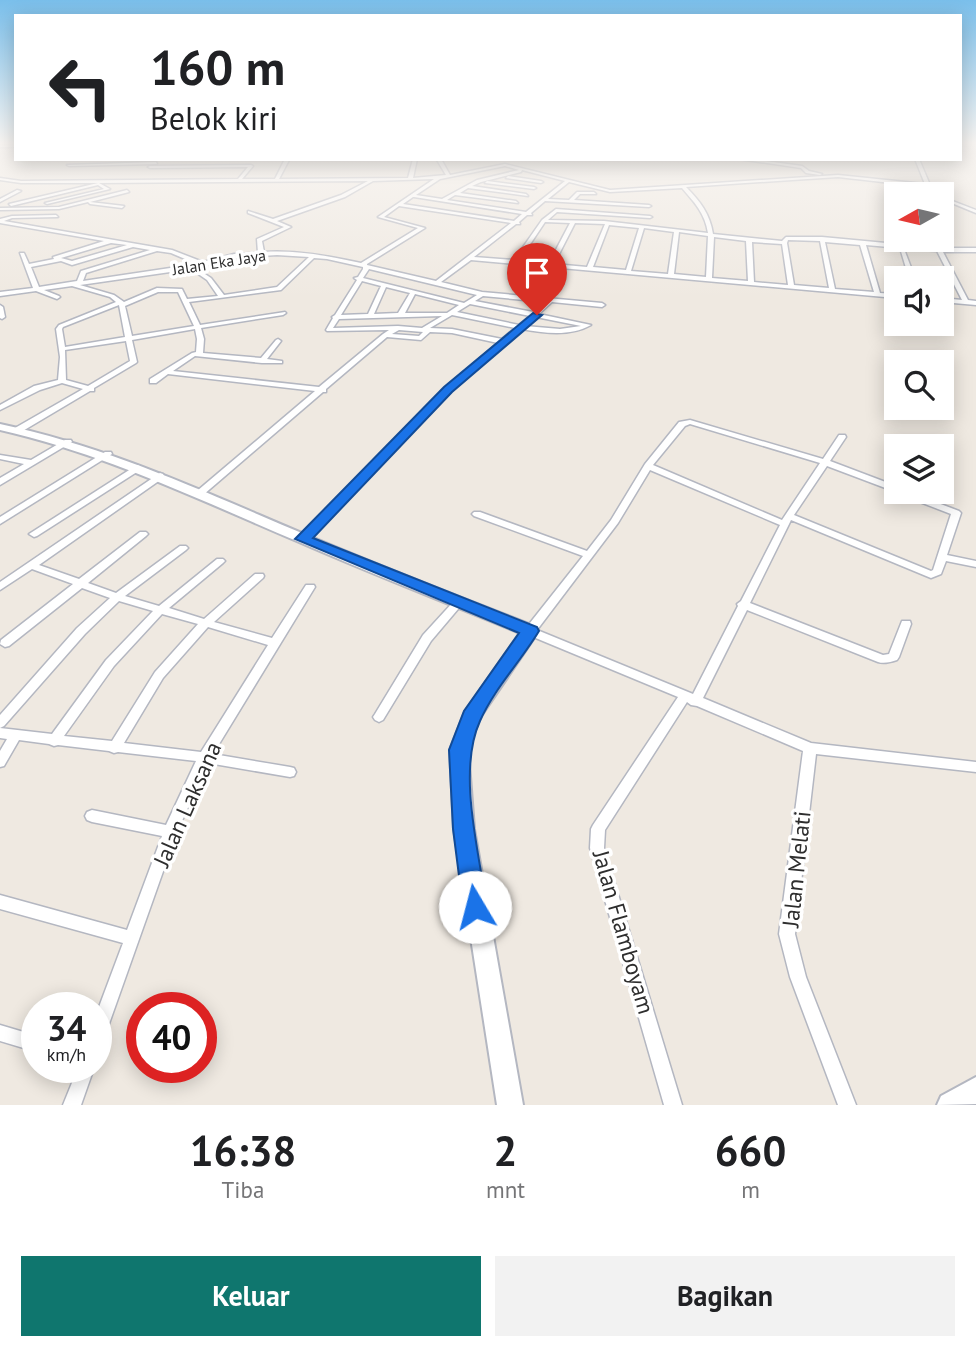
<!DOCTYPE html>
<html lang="id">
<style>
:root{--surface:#fff;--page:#f2f2f2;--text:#202124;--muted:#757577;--accent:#0f766e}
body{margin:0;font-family:"PT Sans",sans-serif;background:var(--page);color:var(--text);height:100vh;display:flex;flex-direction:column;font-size:26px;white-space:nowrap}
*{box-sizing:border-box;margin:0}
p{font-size:23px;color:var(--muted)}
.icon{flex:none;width:38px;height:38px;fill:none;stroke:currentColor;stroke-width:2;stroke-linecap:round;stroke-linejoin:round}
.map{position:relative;height:1105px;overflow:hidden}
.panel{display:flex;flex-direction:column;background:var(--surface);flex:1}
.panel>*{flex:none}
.top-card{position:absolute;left:14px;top:14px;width:948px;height:147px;border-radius:0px;box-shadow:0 4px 18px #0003;background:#fff;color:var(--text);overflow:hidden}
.needle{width:46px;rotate:262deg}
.controls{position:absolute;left:884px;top:182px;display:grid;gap:14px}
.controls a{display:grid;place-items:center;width:70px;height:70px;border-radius:0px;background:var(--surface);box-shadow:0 4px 18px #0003;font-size:35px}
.speed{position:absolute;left:21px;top:992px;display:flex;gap:14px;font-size:35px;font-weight:700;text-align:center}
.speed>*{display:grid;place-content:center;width:91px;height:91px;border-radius:50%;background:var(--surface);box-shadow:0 4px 18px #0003;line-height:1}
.speed small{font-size:18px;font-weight:400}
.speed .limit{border:10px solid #d22;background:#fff;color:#111}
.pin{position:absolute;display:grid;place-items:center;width:60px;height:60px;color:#fff;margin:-72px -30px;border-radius:50% 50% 50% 0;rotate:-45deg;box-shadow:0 0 7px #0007}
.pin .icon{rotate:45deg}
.me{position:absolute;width:77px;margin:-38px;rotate:352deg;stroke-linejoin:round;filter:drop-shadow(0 0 5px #0008)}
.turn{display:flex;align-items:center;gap:24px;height:147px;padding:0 21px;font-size:32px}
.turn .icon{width:91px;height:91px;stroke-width:2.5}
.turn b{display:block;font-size:49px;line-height:60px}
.eta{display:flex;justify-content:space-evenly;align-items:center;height:119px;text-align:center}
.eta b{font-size:42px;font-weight:700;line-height:49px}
.cta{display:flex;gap:14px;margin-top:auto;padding:14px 21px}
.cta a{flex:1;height:80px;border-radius:0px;background:var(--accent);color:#fff;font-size:28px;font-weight:700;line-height:80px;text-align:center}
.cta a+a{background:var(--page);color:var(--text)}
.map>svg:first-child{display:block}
</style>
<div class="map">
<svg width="976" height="1105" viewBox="0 0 976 1105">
<rect width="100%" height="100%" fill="#efe9e1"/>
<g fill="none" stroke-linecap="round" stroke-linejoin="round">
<defs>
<g id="street">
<rect x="0" y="145" width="16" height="2"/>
<path d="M285 159 289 160 279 179 408 178 413 159H417L413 178 446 175 437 160 441 159 450 175 505 164 610 190 838 175 925 184 915 159H919L930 185 938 194H934L927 187 838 177 686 187C700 201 710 214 713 234L782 241 786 237H822L939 248H976V252H943L968 300 976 301V305L942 302V298L962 300 937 251 904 249 915 278H909L900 248 866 245 880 293 896 294V298L471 260 441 282 482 292 602 303 605 305 602 307 552 302 539 314 591 325C570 337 544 333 521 329L507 343 505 344 451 392 306 541 303 542 298 539 300 537 445 388 498 343 452 333 430 332 421 340 387 337 326 389V392H323L203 495 200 496 196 493 197 491 315 391 168 374 156 383H150V379L192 353 196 352 197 339 195 329 132 340 137 362 136 363 94 388V391H90L21 432H15V428L83 389 62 383 40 390 0 410V405L34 386 58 380 60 357 56 329 59 325 116 302 110 297 72 286 44 290 59 296 60 297 57 299 36 291 0 296V292L33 288 20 253H24L29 264 54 259 53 257 104 241 0 223V219L12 216 56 215 58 217 12 218 4 221 172 250 203 262 234 254 258 253 257 239 284 227 248 213V211L273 219 341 195 368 181 99 183 110 189 47 204 45 203 104 189 98 185 11 206 9 204 98 183H21L0 180V178L21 181 238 179 248 167 150 168 148 167 150 166 251 165 253 166 242 179H275ZM505 166 519 170 477 180 442 199 416 195 440 179ZM522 170 565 181 526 212 447 200 455 195 518 203 516 201 460 193 468 188 528 196 526 194 472 186 481 182 521 172ZM434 179 378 217 418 228 361 263C329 256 297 250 264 252L262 241 291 227 277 221 345 197 373 181ZM569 182 610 192 682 188C694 202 705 213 708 233L604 221 548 220 557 212 650 218 652 217 650 216 556 209 542 220 514 260 474 257 516 224H520L519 222 527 215H532L531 213 545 201 649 207 651 206 649 205 574 200 580 194H596L594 192H577L569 200 548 199ZM413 197H414L522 214 514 221 403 204ZM399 206 511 223 436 281 367 265V264L425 228 384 217ZM545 222 570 223 549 263 519 261ZM575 223 605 224 587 267 554 264ZM609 225 639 228 626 270 593 267ZM644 228 674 232 668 274 631 271ZM679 232 708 236 706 277 674 274ZM714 237 746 241 748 281 712 278ZM788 240 820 241 829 288 794 285 787 243ZM752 242 782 244 788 285 754 282ZM825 242 860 245 874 292 835 289ZM111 243 127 245 72 261 61 258ZM133 247 150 250 81 271 77 281 39 287 31 267 61 261 72 265ZM157 251 171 253 197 264 83 281 86 273ZM277 255 309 257 277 287 224 295 211 278 196 268 234 258ZM314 258 327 259 363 267V269L358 277 354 278 357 280 335 315 332 317 333 318 326 330 327 331 389 330 383 334 319 387 173 371 195 356 262 363H282V361L267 359 281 341 278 339 276 340 261 358 203 353 204 339 201 328 283 315 286 313 285 312 200 325 189 302 281 290ZM191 269 207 280 218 296 187 299 182 289 157 288 124 302 114 295 80 285ZM369 269 477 295 464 303 363 278ZM362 281 381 286 368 314 341 315ZM386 287 410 293 398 313 374 314ZM158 292H178L194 326 132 336 125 306ZM415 294 459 305 447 313H405ZM483 296 546 302 533 312 475 301ZM470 304 530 316 519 325 457 312ZM119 305 125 337 65 347 62 329 63 327ZM452 315 515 328 502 339 452 329 430 328ZM442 316 422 328 398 326 333 328 339 319ZM536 317 581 326 560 329 525 326ZM399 330 423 332 419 336 392 334ZM126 341 130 361 88 386 66 380 65 350Z"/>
<polygon points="739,159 752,159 802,166 809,171 822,174 820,175 806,173 801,168"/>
<polygon points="156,162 157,164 69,166 67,165"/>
<polygon points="508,176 541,181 543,182 541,183 506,178"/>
<polygon points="487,181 534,187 536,188 534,189 485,183"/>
<polygon points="17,190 21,191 0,202 0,199"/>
<polygon points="127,190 129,192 90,202 124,206 122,208 90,204 88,202 59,209 0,210 0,208 59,207"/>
<polygon points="942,197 976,210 976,213 942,199"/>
<polygon points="0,305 3,307 5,317 2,319 0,318"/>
<path d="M690 420 823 459 839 435H845L846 437 830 461 896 486V492L827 466 794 515 931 571 933 570 951 514 899 494 898 492H909L959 511 961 513 947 555 976 561V567L946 561 941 574 931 578 791 520 750 603 883 655 889 654 902 621H910L911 624 899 657 897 660C891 662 884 664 878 662L747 610 703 698 811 743 976 762V772L816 754 795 934 806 977 856 1105H838L790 977 779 934 803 751 697 706 691 705 687 702 605 830 604 848 682 1105H664L590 848 591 829 593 825 678 697 526 634 525 631 526 628 583 556 474 516 472 514 474 512H480L587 551 611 520 645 464 679 422ZM690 424 820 463 782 520 653 465 685 426ZM650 470 780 525 741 601 737 604 738 606 693 694 537 630 618 523Z"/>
<polygon points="65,440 71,440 72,442 0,485 0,478 24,464 0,459 0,455 31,460"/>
<polygon points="105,452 111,452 112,454 0,524 0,517"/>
<polygon points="137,465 140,466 141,468 140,470 37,536 34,537 29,534"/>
<path d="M160 473 163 474 164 476 163 478 39 565 79 579 140 532H146L148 534 146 536 88 583 116 593 180 546H186L188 548 186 550 125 596 159 606 217 559H223L225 561 223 563 169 608 204 619 255 574H263L264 576 263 578 214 622 272 638 306 585H314L315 587 213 754 290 767 294 768 296 772 294 776 290 777 208 763 177 832 104 1038 102 1044 96 1046V1015L123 943 0 909V895L127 930 162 836 92 822 87 820 85 816 87 812 92 810 166 825 196 761 118 752 114 753 109 751 58 745 54 746 49 744 19 740 4 766 0 767V751L7 739 0 738V728L52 734 106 660 153 611 119 601 85 634 4 726 0 728V715L77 628 110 598 82 588 9 646 5 647 0 644 1 640 73 584 32 569 0 590V582ZM162 614 198 624 155 672 112 741 64 736 114 666ZM208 627 268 645 201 752 124 743 163 678Z"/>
<polygon points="459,599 464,602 431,641 383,720 379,722 375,720 373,717 375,714 423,635 455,600"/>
<polygon points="0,1025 37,1036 37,1052 0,1041"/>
<polygon points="78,1068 94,1068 81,1105 63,1105"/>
</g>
<g id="secondary">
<path d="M0 424C112 448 204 492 309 536 384 568 460 597 536 627L538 631 536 635 479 719 468 750 474 829 523 1105H497L454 829 450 750 465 712 520 633C447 603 372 574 299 542 200 500 105 454 0 430Z"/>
<polygon points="976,1077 976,1104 937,1105 941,1096"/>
</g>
</defs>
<use href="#street" stroke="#b4b7c1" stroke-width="3"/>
<use href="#secondary" stroke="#b4b7c1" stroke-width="4"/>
<use href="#street" fill="#fff" fill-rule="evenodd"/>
<use href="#secondary" fill="#fff" fill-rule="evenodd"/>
</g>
<linearGradient id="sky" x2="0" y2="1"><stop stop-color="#7abfeb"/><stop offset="0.48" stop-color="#f8f5f2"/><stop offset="1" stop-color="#f8f5f2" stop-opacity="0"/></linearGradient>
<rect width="976" height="298" fill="url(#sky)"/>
<path fill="#1a73e8" stroke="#114b97" stroke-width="2" d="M533 313 542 315 452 392 313 538 537 627 539 631C521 661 494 689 480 721 457 771 479 853 487 907L484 915 475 918 466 915 463 907 453 829 449 750 464 711 519 633 295 539 444 387Z"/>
<g text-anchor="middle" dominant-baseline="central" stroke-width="7" stroke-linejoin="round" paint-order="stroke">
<g font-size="16" fill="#2e2e2e" stroke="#fff">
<text transform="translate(219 262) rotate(-9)">Jalan Eka Jaya</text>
</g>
<g font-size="23" fill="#2e2e2e" stroke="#fff">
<text transform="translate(187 804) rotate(-66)">Jalan Laksana</text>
<text transform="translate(796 869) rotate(-84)">Jalan Melati</text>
<text transform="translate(624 932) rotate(74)">Jalan Flamboyam</text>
</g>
</g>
</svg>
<div class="controls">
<a><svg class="needle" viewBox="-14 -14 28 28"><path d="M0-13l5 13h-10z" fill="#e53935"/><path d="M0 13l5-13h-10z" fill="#757577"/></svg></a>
<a><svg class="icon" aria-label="sound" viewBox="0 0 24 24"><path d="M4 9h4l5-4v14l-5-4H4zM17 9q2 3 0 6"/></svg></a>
<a><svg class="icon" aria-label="search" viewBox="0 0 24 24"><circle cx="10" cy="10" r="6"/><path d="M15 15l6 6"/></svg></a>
<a><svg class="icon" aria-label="layers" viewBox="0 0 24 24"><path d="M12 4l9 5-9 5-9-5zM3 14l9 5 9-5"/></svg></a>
</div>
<div class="speed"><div>34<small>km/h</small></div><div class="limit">40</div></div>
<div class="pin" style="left:537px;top:315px;background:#d93025"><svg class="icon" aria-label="arrive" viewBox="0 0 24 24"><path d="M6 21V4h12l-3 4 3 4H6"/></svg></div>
<svg class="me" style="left:475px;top:907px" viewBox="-20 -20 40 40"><circle r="19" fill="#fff"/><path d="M0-13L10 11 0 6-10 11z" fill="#1a73e8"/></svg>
<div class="top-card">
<div class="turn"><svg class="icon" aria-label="left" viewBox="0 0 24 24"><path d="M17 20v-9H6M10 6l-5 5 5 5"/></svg><div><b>160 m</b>Belok kiri</div></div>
</div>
</div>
<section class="panel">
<div class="eta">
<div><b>16:38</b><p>Tiba</p></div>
<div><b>2</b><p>mnt</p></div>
<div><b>660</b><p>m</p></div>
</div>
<div class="cta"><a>Keluar</a><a>Bagikan</a></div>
</section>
